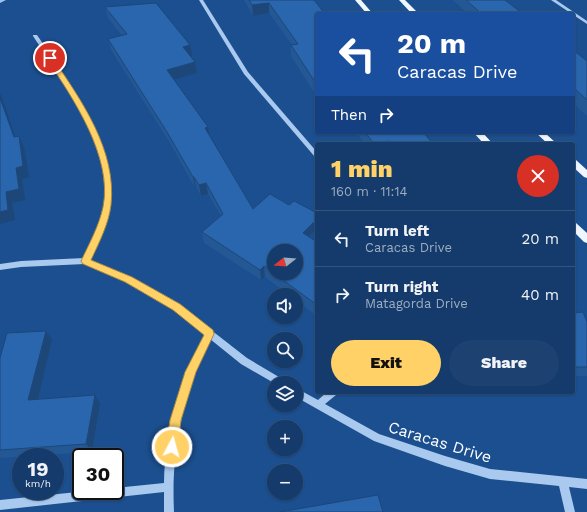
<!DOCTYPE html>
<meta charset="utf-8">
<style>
:root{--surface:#143b6b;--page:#1d4271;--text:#f1f3f6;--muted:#9dadc1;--line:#33557e;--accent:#ffd166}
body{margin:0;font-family:"Work Sans",sans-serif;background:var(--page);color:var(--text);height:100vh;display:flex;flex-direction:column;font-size:15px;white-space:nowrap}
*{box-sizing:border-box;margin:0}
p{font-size:13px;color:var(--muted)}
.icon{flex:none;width:22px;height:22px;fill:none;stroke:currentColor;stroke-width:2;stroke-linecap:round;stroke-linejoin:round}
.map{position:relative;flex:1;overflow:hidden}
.drawer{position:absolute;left:315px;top:142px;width:260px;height:252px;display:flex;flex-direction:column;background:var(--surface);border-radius:4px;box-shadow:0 1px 3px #0004,0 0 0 1px var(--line)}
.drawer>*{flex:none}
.top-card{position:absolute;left:315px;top:12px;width:260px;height:122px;border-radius:4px;box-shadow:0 1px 3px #0004,0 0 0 1px var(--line);background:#1a4fa0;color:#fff;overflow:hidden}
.needle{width:26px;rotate:253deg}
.buttons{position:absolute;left:267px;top:244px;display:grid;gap:8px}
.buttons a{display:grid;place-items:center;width:36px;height:36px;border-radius:50%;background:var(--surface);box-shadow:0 1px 3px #0004,0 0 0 1px var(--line);font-size:20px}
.speed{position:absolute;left:12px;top:448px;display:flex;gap:8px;font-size:20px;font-weight:700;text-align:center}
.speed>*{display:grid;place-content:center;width:52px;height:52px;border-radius:50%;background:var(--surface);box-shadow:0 1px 3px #0004,0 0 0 1px var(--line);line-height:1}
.speed small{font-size:10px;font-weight:400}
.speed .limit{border:2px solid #111;border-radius:6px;background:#fff;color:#111}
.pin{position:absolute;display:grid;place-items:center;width:34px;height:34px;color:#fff;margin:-17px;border:2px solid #fff;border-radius:50%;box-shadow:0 1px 4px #0007}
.me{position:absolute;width:44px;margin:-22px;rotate:6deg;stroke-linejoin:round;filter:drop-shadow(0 0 3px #0008)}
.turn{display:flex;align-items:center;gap:14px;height:84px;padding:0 16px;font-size:18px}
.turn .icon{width:52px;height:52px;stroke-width:2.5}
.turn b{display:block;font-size:28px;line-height:34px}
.then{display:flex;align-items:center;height:38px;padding:0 16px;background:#0003;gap:8px;font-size:15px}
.round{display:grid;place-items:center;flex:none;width:42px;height:42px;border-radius:21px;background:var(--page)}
.headline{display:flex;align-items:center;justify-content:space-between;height:68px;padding:0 16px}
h1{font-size:24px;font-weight:800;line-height:30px;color:var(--accent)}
.cta{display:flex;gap:8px;margin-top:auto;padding:8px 16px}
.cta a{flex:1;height:46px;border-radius:24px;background:var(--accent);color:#111;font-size:16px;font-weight:800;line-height:46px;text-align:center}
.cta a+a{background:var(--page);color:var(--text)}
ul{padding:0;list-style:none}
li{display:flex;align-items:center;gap:12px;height:56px;padding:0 16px;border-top:1px solid var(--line)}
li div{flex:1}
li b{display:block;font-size:15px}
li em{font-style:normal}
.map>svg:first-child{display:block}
</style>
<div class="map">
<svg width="587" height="512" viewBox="0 0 587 512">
<rect width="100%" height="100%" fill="#1b4f8f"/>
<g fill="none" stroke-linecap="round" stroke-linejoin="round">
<polygon fill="#9cc4f0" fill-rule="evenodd" points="0,0 6,0 0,3"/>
<g fill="#a9c9ee" fill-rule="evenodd">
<polygon points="199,0 203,0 248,72 317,152 317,158 315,157 244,74"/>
<polygon points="551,0 556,0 587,21 587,24"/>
<path d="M33 35H37C68 81 121 150 110 208 106 226 98 243 90 260L131 277 179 305 247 358 284 380 285 383H274L241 364 210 339C183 397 171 448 174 512H164V492L0 510V500L87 491H115V488L164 483C165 428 181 383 205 334L173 309 125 281 85 264 21 267 0 270V264L21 261 84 258C91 242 101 225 104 207 114 147 64 84 33 36Z"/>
<polygon points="296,388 318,400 327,392 337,392 336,395 325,404 379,434 445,456 490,469 587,479 587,489 569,487 575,512 565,512 559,486 490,479 445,466 374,441 296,397"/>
</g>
<g fill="#f0f6ff" fill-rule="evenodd">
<polygon points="355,0 361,0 373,14 367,14"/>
<polygon points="399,0 405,0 419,14 412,14"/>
<polygon points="473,132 482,132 493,144 484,144"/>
<polygon points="535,132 544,132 557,144 548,144"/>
<polygon points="573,159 576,160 587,170 587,178 584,177 573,167"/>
<polygon points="573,221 576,223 587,233 587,243 584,242 573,231"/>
</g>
</g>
<g fill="#245895">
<polygon points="244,0 314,0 317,14 317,97 291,56 291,45 292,45 269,13 253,16"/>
<polygon points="453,0 505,0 523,14 468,14"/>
<polygon points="105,7 192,56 190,56 195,62 197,73 174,79 209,135 253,209 289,205 317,213 317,229 309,237 317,242 317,316 296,300 296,295 289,295 265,277 261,280 204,243 202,232 221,216 208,194 201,196 196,187 195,188 170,143 111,50 108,39 122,36 108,18"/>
<polygon points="573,50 587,61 587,116 573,103"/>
<polygon points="356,132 423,132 433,144 365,144"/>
<polygon points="573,312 587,322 587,376 573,376"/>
<polygon points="52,340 38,399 100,404 92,452 0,458 0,358"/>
</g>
<g fill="#1d4779">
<polygon points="269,3 269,13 253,16 252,5"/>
<polygon points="190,45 192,56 185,58 183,47"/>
<polygon points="195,62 197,73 169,81 167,70"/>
<polygon points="0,94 1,95 19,148 14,137 0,98"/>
<polygon points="208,127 210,138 205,128"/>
<polygon points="19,136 24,147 29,177 22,179 25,200 12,203 15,220 0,224 0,212 6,192"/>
<polygon points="389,141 388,144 375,144"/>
<polygon points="193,177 194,177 196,187 195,188"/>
<polygon points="206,183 208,194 201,196 199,185"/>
<polygon points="317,219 317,229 302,243 303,233"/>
<polygon points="264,266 265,277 261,280 260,270"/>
<polygon points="46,331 52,340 36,408 28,400"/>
<polygon points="95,395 100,404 92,452 86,444"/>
</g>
<g fill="#2a66ad" stroke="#1d4779" fill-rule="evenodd">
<polygon points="249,0 314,0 325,14 317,14 317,85 291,45 298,44 269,3 252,5"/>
<polygon points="466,0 505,0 523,14 482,14"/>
<path d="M156 3 190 45 183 47 195 62 167 70 208 127 205 128 253 209 270 194 289 205 294 201 317 213V219L303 233 317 242V305L264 266 260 270 202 232 223 214 206 183 199 185 194 177H193L167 132 108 39 127 34 105 7ZM274 251H296V273H274Z"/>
<polygon points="573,50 587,61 587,100 573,87"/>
<polygon points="0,98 14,137 19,136 23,166 16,168 19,189 6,192 8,210 0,212"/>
<polygon points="365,132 423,132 433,144 391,144 389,141 374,144"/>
<polygon points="573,312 573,313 583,312 587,322 587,367 573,367"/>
<polygon points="46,331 28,400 95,395 86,444 0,450 0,358 7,333"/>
<polygon points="378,495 383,512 280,512"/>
</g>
<path fill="#ffd166" stroke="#a68842" d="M47 57H52C81 100 117 150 111 205 109 223 99 243 91 260L132 277 180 304 213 330 214 334 196 372 181 420 178 447 176 451 172 453 168 451 166 447 170 420 185 372 204 335 173 310 125 282 83 264 81 261C89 244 99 226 103 207 113 157 73 98 46 58Z"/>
<g text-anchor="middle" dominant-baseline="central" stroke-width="4" stroke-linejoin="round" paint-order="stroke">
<g font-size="16" fill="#fff" stroke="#1b4f8f">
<text transform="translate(440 442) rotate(17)">Caracas Drive</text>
</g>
</g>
</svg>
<div class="buttons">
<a><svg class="needle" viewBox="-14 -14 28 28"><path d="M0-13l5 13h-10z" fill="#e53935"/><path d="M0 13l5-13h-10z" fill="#9dadc1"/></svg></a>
<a><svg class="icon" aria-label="sound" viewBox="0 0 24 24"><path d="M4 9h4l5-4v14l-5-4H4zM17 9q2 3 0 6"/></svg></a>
<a><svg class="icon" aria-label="search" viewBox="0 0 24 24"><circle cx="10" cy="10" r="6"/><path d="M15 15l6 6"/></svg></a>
<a><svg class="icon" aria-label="layers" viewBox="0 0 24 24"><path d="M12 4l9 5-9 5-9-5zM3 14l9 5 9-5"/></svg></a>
<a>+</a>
<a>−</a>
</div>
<div class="speed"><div>19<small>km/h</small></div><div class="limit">30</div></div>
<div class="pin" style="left:50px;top:58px;background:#d93025"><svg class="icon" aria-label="arrive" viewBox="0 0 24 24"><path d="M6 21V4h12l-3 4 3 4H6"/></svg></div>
<svg class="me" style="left:172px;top:447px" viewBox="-20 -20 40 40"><circle r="17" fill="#ffd166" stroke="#fff" stroke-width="3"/><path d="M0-11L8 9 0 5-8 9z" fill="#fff"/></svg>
<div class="top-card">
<div class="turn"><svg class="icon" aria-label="left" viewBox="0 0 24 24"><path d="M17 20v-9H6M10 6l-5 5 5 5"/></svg><div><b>20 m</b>Caracas Drive</div></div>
<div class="then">Then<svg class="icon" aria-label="right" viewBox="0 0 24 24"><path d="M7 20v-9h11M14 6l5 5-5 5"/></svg></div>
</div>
<section class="drawer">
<div class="headline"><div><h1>1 min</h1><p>160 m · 11:14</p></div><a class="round" style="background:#d93025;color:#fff"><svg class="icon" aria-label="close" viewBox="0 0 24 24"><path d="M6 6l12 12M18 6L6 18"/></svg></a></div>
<ul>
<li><svg class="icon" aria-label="left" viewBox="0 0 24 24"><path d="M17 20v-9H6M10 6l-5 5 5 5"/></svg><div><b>Turn left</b><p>Caracas Drive</p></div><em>20 m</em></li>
<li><svg class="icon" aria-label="right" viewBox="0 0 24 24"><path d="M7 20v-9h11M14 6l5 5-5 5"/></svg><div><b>Turn right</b><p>Matagorda Drive</p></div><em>40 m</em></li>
</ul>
<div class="cta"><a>Exit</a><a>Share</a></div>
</section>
</div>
